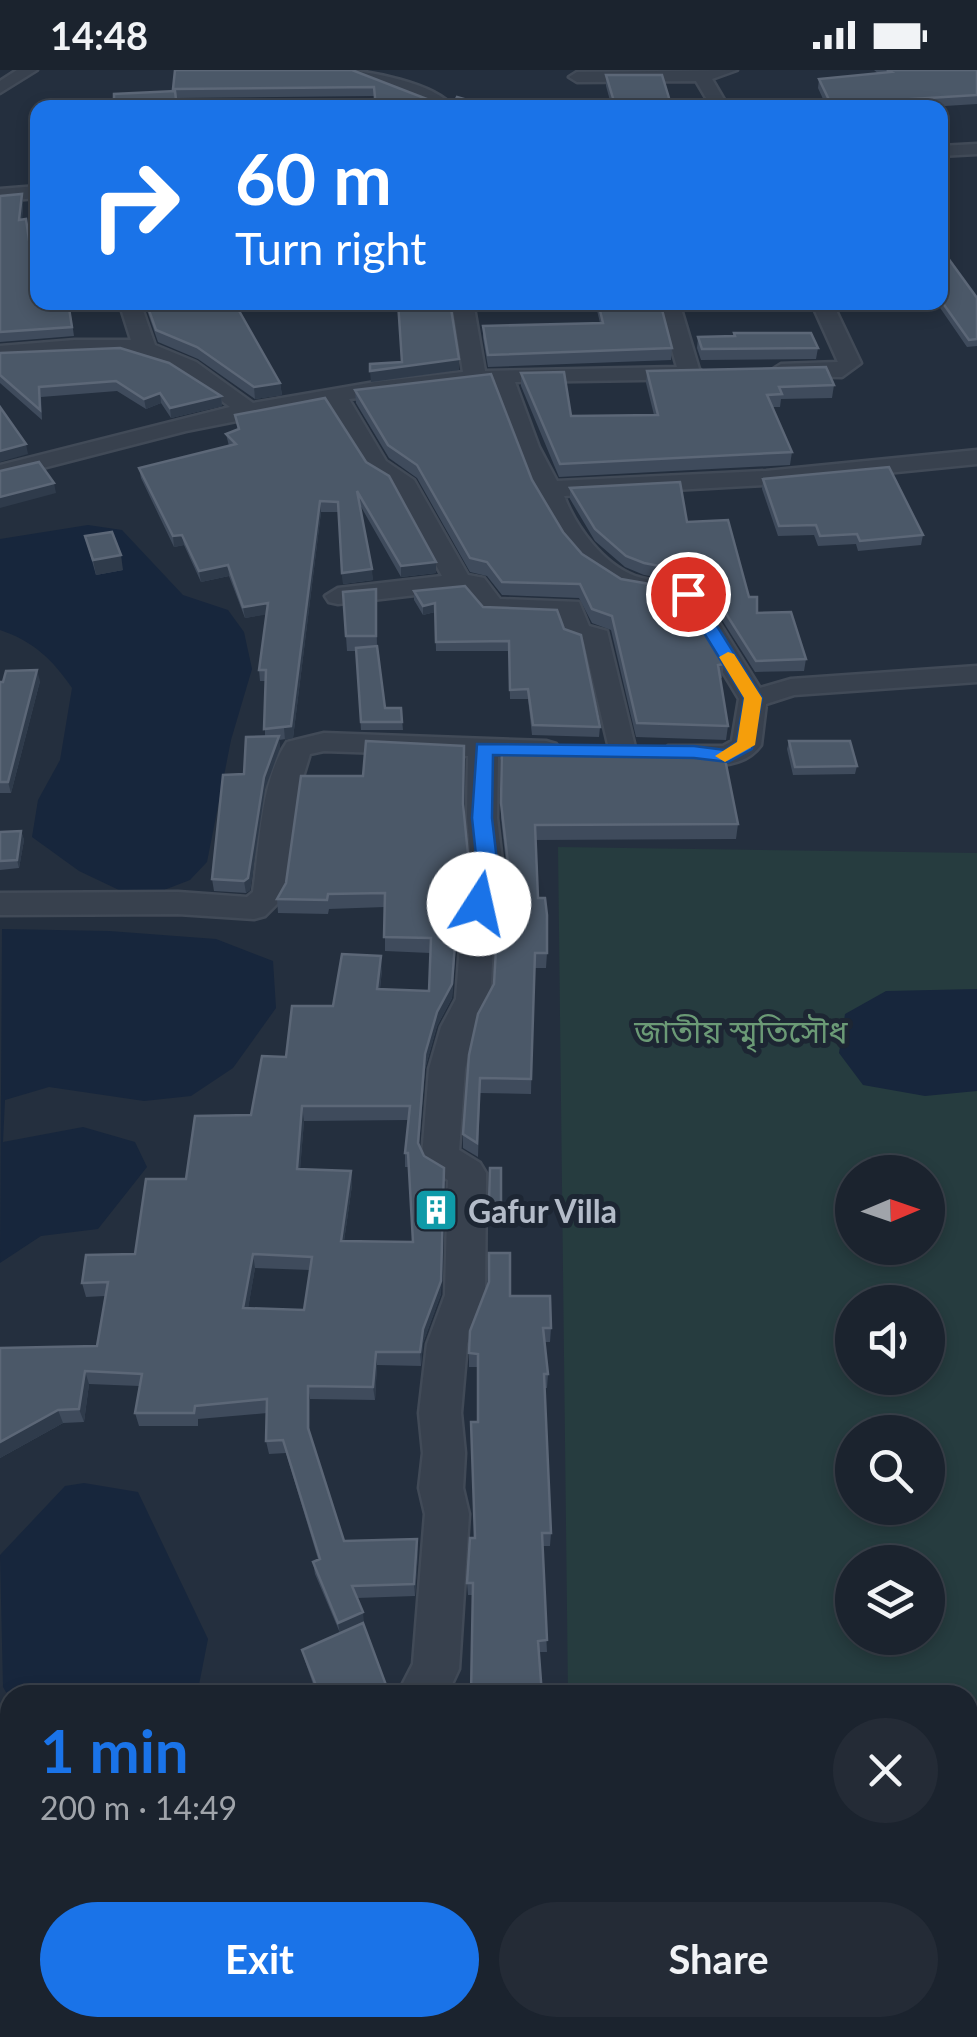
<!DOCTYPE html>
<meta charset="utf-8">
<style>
:root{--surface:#1b232e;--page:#242b36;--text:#f1f3f6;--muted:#a0a4aa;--line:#39404a;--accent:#1a73e8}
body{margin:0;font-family:Lato,"Noto Sans Bengali",sans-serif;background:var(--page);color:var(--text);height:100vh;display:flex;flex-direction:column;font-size:38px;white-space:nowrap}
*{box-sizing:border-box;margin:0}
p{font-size:32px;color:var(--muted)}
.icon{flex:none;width:55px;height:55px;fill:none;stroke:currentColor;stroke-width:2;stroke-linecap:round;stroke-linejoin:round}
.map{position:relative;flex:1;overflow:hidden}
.side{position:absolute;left:0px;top:1615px;width:978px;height:352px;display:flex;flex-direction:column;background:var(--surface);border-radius:30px 30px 0 0;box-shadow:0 5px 15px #0003,0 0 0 2px var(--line)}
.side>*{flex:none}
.guide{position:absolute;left:30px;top:30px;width:918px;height:210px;border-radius:20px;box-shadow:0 5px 15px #0003,0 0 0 2px var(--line);background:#1a73e8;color:#fff;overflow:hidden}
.needle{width:65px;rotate:88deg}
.fabs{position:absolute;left:835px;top:1085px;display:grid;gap:20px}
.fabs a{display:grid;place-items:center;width:110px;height:110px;border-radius:50%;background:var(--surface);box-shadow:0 5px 15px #0003,0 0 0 2px var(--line);font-size:50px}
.pin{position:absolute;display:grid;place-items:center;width:85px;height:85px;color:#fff;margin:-42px;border:5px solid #fff;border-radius:50%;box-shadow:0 2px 10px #0007}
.me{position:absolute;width:110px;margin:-55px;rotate:10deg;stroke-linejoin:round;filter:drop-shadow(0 0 8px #0008)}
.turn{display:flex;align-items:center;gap:35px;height:210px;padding:0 40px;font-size:45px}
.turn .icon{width:130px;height:130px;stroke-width:2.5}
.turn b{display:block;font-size:70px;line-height:85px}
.round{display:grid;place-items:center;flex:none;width:105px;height:105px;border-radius:52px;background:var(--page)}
.summary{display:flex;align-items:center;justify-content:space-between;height:170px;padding:0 40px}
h1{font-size:60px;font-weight:700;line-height:75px;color:var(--accent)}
.action{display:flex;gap:20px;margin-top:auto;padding:20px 40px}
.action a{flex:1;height:115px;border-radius:60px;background:var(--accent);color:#fff;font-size:40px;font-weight:700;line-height:115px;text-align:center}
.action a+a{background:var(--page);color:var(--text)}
.status{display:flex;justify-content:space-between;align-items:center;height:70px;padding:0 50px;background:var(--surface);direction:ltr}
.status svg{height:28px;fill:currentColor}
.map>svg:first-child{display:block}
</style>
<div class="status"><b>14:48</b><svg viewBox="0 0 49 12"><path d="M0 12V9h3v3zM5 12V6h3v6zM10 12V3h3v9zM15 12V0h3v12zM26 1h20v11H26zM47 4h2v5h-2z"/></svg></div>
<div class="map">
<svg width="977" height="1967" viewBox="0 0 977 1967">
<rect width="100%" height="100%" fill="#242f3e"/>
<path fill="#263c3f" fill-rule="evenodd" d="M558 777 977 783V1967H573V1958H968V1625H568ZM852 1102H928V1178H852ZM852 1232H928V1308H852ZM852 1362H928V1438H852ZM852 1492H928V1568H852Z"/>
<g fill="#17263c">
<path d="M88 455 122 460 183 525 228 540 244 562 252 599 231 670 207 792 190 810 164 820H119L79 801 32 767 38 730 60 690 72 618C53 590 33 571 0 560V469Z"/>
<polygon points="2,859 109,861 216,869 273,891 276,938 233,998 191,1026 144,1031 49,1017 5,1030 3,1072 83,1057 135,1072 147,1097 98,1159 41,1166 0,1193"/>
<polygon points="977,919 977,1021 925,1026 863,1015 839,983 845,944 886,921"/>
<polygon points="84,1413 138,1422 208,1569 197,1625 10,1625 10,1629 3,1617 0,1485 65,1416"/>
<polygon points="977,1766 977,1967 961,1967 960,1958 968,1958 968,1779 971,1768"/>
</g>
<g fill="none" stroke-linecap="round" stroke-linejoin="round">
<defs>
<g id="minor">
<polygon points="17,0 37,0 0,23 0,11"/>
<path d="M337 0C367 0 436 13 454 38H437L433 33Z"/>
<polygon points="737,0 712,9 729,38 712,38 696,11 577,12 569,7 577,2"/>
<polygon points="977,74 977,84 940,86 940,76"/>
<polygon points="38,116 38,128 0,131 0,119"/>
<path d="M119 232H140L155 275 196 292 253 333 375 312 463 302 452 232H473L485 301 677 297 658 232H679L699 299 705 304 702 309 515 312 539 377 557 411 766 401 977 380V394L766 415 564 426C576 457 603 494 635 506 655 513 677 512 697 517L760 618 791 609 977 596V612L794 625 766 634 761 675C741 703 697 696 668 688L663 682 668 676H723L732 671 739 629 679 529C654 526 626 524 605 511 547 476 515 374 494 313L349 329 386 391 414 410 468 505 484 508 500 529 579 532 589 556 607 561 636 681 631 687H611L584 572 567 567 559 546 483 543 467 521 458 520 338 534 329 532 325 526 338 518 442 506 392 414 370 401 328 333 186 361 0 409V395L230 337C140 267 107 280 0 290V276L75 270H131Z"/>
<polygon points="811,232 832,232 861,293 842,307 773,306 770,301 781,294 838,292"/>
<path d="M324 663 546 671 556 674 561 680 556 686 498 687 497 748 506 825 495 838 490 929 475 957 465 999 459 1080 480 1093 486 1103 485 1225 467 1274 461 1343 465 1383 463 1418 469 1444 459 1599 447 1625H397L413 1594 425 1444 419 1418 423 1383 419 1343 427 1274 445 1225 448 1110 427 1097 422 1087 429 999 441 957 456 929 463 834 474 821 467 748 468 686 324 681 310 684 299 720 284 827 265 846 254 849 178 844 0 845V823L178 822 247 827 253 822C260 775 260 712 287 672Z"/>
<polygon points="184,1958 237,1958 240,1967 186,1967"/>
</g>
</defs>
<use href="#minor" stroke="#414a57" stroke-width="5"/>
<use href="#minor" fill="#38414e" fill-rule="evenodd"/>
</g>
<g fill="#3f4b5c" fill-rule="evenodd">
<polygon points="175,0 352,0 437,33 454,33 457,27 485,35 485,38 375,38 374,26 176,28 177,38 114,38 114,24 173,21"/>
<polygon points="874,0 977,0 977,34 913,38 827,38 818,18 819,9 879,4"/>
<polygon points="606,5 672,38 612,38 606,16"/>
<polygon points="0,126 23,133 22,150 30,170 69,232 74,266 0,272"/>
<polygon points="940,177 977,228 977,276 967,277 936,232 940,232"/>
<polygon points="144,232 284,232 284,234 240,242 280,313 282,325 255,329 198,289 158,272"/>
<polygon points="357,232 450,232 459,300 371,312 402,292 398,238 357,238"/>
<polygon points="595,232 660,232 672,278 671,290 488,297 483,268 483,256 600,253"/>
<polygon points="734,263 818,278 816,289 701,290 697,278 698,267 733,266"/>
<polygon points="0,283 221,326 222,336 171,348 161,333 146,339 117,321 41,327 42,350 0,313"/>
<polygon points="647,301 834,315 832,328 781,329 780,337 772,337 792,382 790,395 559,407 521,316 521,303 571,346 654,345 646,313"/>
<polygon points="355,320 532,410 563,462 582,484 724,594 722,608 720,608 728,656 726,670 636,667 611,560 592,553 579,528 502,525 487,506 470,502 417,408 389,388 356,333"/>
<polygon points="235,345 366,392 436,492 436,503 401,507 360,435 373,510 343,514 339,442 321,442 293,668 279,670 280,678 265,719 250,820 246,823 214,821 212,809 244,704 265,666 265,611 260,611 259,600 267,544 245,548 229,506 201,512 184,475 174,477 141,408 139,398 229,376 226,364 238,360"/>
<polygon points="763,409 923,465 921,475 858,481 856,474 818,476 814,465 778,466 762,419"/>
<polygon points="570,418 687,452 749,527 757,543 806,589 804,601 755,602 700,515 644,505 625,497 595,471 570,429"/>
<polygon points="85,466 123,500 96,505"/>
<polygon points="376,519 377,578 385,638 401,638 403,660 361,660 356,581 347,581 343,522"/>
<polygon points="414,521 483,537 600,657 599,667 532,665 528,629 510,629 509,581 436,581 435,542 423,545 414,530"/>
<polygon points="40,611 11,723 0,723 0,612"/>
<polygon points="789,671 857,696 855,704 793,705 787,679"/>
<polygon points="502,677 738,754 736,769 536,770 538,828 547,883 546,898 534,898 531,1024 480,1023 478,1087 463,1078 463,1064 494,914 508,812 501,748"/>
<path d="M463 737 470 820 459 834 452 928 437 956 425 999 419 1076 424 1086 444 1098 441 1224 423 1273 421 1296 377 1295 375 1330 310 1329V1365L344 1471 417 1469 418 1482 415 1526 357 1528 364 1553 313 1614 305 1591 302 1580 340 1563 315 1504 313 1492 318 1489 286 1383 269 1384 266 1371 267 1343 198 1349V1356H139L135 1343 139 1316 89 1314 84 1352 63 1353 0 1388V1278L97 1276 105 1226 86 1227 82 1213 135 1184 186 1109 251 1045 286 987 333 936 382 900 380 919 429 921 430 883 385 881V837L329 839 328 844 278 843 277 829ZM408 1050 405 1083V1097H409L413 1172 344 1171 352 1115 351 1101 300 1099 304 1051ZM255 1198 310 1200 304 1240 248 1238Z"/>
<polygon points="21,761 24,770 19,798 0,800 0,762"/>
<polygon points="490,1098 501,1098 501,1140 489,1140"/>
<polygon points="510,1226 551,1258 550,1272 545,1272 548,1304 547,1318 545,1318 551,1463 550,1476 542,1476 547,1582 539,1582 473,1525 468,1525 467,1513 475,1468 478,1297 469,1297 469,1283"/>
</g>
<g fill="#2f3b4b">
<polygon points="22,124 23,133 21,159 19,150"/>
<polygon points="234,232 284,232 284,234 235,243"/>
<polygon points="459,289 459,300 371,312 370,301"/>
<polygon points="280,313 282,325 255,329 254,317"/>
<polygon points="160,323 161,333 146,339 144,329"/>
<polygon points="221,326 222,336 171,348 170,338"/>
<polygon points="26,374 28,384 0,392 0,381"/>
<polygon points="54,413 56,423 0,438 0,427"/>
<polygon points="320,431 321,442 293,668 285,670 284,658"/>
<polygon points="182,465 184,475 174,477 173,466"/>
<polygon points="121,485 123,500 96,505 93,490"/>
<polygon points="436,492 436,503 401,507 401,496"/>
<polygon points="228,495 229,506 201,512 199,501"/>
<polygon points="372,499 373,510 343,514 342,503"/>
<polygon points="268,533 270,544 245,548 243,537"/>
<polygon points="435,533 435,542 423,545 423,536"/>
<polygon points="37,600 40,611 11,723 8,712"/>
<polygon points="279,666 280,678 265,719 250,820 246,823 244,811 264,707"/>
<polygon points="21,761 24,770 19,798 17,790"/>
<polygon points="470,805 470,820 459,834 452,928 437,956 425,999 418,1087 418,1073 425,984 459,819"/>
<polygon points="381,886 382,900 378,933 377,919"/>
<polygon points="302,1036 304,1051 299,1113 297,1099"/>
<polygon points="444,1098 441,1224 423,1273 421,1296 420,1282"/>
<polygon points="351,1101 352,1115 342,1185 341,1171"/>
<polygon points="253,1184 255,1198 246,1251 243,1238"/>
<polygon points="376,1282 377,1295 375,1330 373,1317"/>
<polygon points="85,1301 89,1314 84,1352 79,1339"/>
<polygon points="308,1316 310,1329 310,1371 308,1358"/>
<polygon points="58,1340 63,1353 0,1388 0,1372"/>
<polygon points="417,1469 418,1482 415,1526 414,1514"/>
<polygon points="363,1542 364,1553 340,1564 338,1553"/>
<polygon points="386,1615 387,1625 362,1625"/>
<polygon points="0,1694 10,1726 10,1736 0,1704"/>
<polygon points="10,1766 10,1779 0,1784 0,1771"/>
</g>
<g fill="#4b5868" stroke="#5c6777" stroke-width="2.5" fill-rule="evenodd">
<polygon points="175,0 352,0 437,33 454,33 457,27 485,35 468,38 376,38 374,17 173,19"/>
<polygon points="887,0 977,0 977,25 831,34 819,9 891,2"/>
<polygon points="606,5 662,5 672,38 616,38"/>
<polygon points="175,21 177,38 114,38 114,24"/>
<polygon points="22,124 19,150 26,149 29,170 38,170 38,232 68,232 72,257 0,262 0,126"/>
<polygon points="940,177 977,228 977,269 969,270 940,229"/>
<polygon points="146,232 234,232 280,313 254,317 197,277 156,260"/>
<polygon points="398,232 450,232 459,289 370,301 370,294 402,292"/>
<polygon points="598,232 660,232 672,278 488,285 483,256 603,253"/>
<polygon points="734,263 811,263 818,278 702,279 698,267 735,266"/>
<polygon points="120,278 169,293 221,326 170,338 160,323 144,329 116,311 39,317 40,340 0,305 0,283"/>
<polygon points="826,297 834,315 779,317 782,324 767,325 792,382 560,394 521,303 564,302 571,346 658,345 647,301"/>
<polygon points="491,304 532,410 563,462 582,484 621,509 678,519 724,594 718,595 728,656 637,653 612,546 592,539 580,514 502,512 487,492 470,488 417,395 388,375 355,320"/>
<polygon points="325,328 366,392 389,406 436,492 401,496 357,421 372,499 342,503 338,432 320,431 291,656 264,659 266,600 259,600 268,533 243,537 228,495 199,501 182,465 173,466 139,398 236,374 226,364 239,359 235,345"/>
<polygon points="0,337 26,374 0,381"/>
<polygon points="39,392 54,413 0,427 0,401"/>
<polygon points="889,397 923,465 860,471 857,464 820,466 816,455 779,456 763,409"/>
<polygon points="680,412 687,452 728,450 749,527 757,527 757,543 791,542 806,589 756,591 701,504 644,493 626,486 595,459 570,418"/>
<polygon points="112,462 121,485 93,490 85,466"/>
<polygon points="465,516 483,537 557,540 564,559 581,565 600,657 533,655 528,619 510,620 509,571 436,572 435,533 423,536 414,521"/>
<polygon points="376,519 376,566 346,566 343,522"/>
<polygon points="377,576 385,638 401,638 402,652 361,652 356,578"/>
<polygon points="37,600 8,712 0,712 0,612 3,612 6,601"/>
<polygon points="279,666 264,707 248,808 244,811 212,809 223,705 244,704 246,667"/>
<path d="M366 671 464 676 463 734 470 805 459 819 452 914 437 942 425 984 418 1073 424 1086 444 1098 441 1211 423 1259 420 1282H376L373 1317 308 1316V1358L344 1471 417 1469 414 1514 352 1516 363 1542 338 1553 313 1492 320 1489 283 1370 266 1371 267 1329 195 1336 194 1343H135L142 1304 85 1301 79 1339 58 1340 0 1372V1278L97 1276 108 1212 82 1213 86 1185 135 1184 146 1109H186L195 1046 251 1045 262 986 286 987 292 936H333L342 884 381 886 377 919 429 921 431 868 384 867 385 823 328 824 327 830 277 829 286 813 301 706H363ZM302 1036H410L405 1083H408L413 1172 341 1171 351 1101 297 1099ZM253 1184 312 1187 304 1240 243 1238Z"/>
<polygon points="789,671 850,671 857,696 795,697"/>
<polygon points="502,677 643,678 724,684 738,754 535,755 538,828 545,828 547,845 547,883 535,883 531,1009 480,1008 477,1073 463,1064 469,985 478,944 494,914 499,825 510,810 501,733"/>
<polygon points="21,761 17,790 0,791 0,762"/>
<polygon points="490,1098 501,1098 501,1133 489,1132"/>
<polygon points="489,1183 510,1183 510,1226 550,1226 551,1258 543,1258 548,1304 544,1304 551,1463 542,1463 547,1570 538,1571 542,1625 471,1625 473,1513 467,1513 470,1468 475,1468 471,1352 478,1352 478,1284 469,1283 470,1261 489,1212"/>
<polygon points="363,1553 386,1615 362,1625 293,1625 315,1613 302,1580"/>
<polygon points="0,1704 10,1736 10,1766 0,1771"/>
<polygon points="10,1835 10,1958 178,1958 179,1962 198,1963 199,1967 6,1967 0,1938 0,1840"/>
<polygon points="316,1958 537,1958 537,1967 318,1967"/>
</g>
<polygon fill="#1a73e8" stroke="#114b97" stroke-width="2.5" points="688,518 697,524 762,628 752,679 728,692 694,688 493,685 492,748 501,825 486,840 472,840 469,834 480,823 472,748 477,674 694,676 725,680 737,672 744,628 680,524"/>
<polygon fill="#f59e0b" points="728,582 734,584 762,628 755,675 725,692 715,686 737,672 744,628 719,587"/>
<defs>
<symbol id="building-square" viewBox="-11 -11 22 22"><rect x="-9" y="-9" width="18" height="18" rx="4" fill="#0f9aa8" stroke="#1d2633"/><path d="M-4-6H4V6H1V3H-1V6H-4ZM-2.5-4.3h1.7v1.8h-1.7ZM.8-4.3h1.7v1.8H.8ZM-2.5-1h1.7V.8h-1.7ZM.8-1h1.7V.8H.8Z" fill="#fff"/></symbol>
</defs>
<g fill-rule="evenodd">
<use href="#building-square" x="411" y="1115" width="50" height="50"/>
</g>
<g text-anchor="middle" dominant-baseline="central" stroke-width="10" stroke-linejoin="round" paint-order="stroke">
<g font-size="32" fill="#6b9a76" stroke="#1d2633">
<text x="741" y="960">জাতীয় স্মৃতিসৌধ</text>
</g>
<g font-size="32" font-weight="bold" fill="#b4bcc9" stroke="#1d2633" text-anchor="start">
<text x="468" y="1140">Gafur Villa</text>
</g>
</g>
</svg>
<div class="fabs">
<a><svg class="needle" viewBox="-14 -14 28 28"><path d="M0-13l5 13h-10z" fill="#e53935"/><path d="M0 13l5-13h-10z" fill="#a0a4aa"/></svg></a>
<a><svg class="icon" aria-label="sound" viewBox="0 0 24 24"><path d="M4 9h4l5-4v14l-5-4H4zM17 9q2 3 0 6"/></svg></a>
<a><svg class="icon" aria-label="search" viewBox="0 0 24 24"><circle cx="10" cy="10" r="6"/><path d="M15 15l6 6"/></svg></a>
<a><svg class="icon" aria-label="layers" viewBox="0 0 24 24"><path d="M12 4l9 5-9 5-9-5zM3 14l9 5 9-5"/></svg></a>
</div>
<div class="pin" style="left:688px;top:524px;background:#d93025"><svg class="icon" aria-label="arrive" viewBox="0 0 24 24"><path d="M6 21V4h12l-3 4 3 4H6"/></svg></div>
<svg class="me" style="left:479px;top:834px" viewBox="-20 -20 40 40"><circle r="19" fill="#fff"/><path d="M0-13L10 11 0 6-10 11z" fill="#1a73e8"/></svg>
<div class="guide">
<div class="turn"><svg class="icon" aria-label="right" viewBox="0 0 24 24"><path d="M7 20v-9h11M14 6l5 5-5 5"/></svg><div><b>60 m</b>Turn right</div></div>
</div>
<section class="side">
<div class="summary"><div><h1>1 min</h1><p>200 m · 14:49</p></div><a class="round"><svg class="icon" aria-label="close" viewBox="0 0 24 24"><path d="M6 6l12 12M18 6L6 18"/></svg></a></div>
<div class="action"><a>Exit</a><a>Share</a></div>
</section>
</div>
